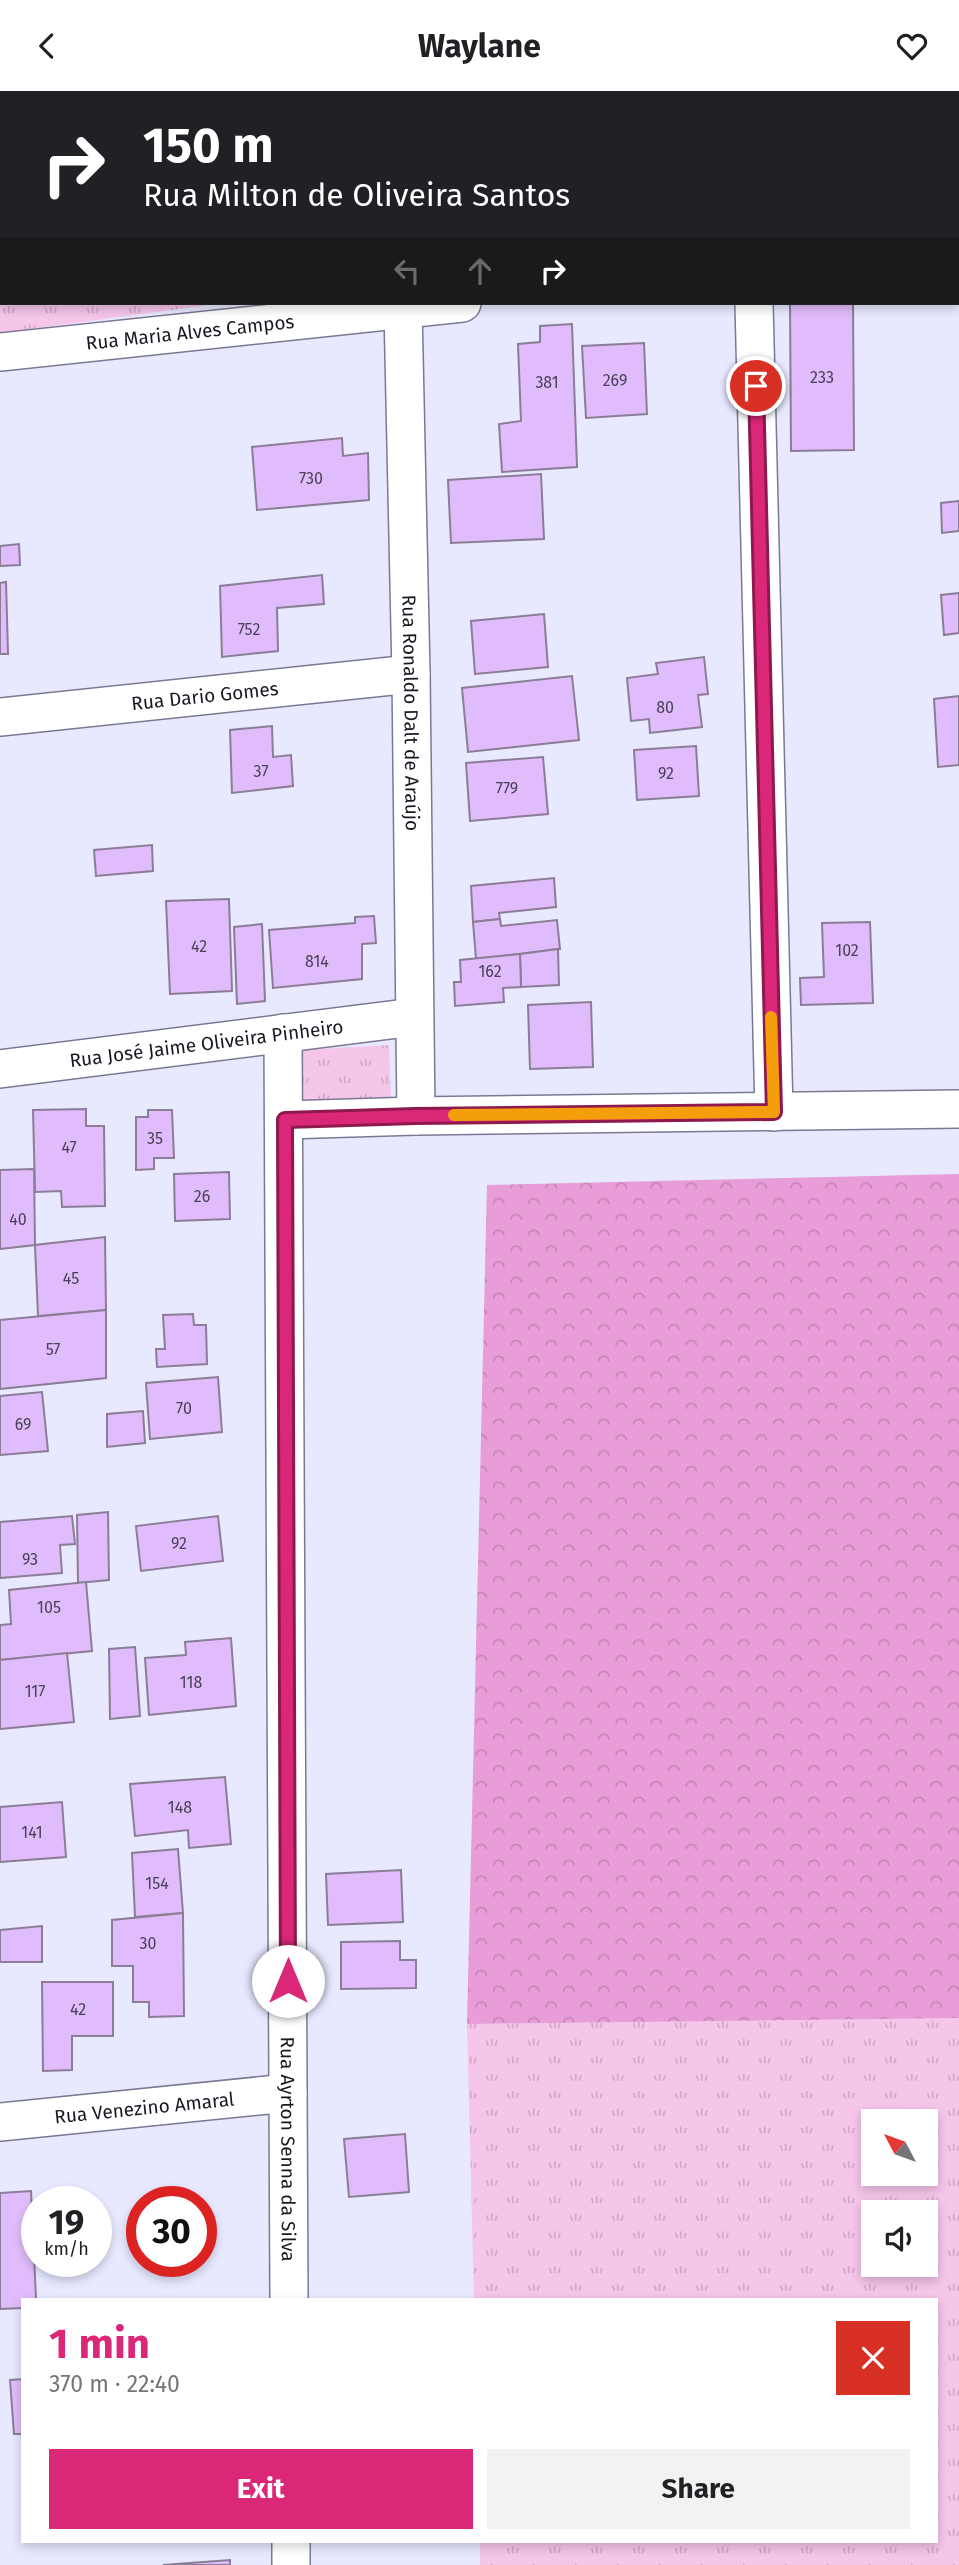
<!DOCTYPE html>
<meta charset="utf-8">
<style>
:root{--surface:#fff;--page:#f2f2f2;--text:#202124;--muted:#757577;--accent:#db2777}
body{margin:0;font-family:"Fira Sans",sans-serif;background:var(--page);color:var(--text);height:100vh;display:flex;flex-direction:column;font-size:26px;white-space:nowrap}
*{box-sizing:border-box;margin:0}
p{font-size:23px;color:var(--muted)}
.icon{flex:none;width:38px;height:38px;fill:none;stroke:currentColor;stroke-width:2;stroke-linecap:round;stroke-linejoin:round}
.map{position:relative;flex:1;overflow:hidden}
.details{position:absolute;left:21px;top:2207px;width:917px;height:245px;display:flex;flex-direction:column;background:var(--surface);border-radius:0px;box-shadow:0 4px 10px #0003}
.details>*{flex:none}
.hud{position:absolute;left:0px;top:0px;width:959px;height:214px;box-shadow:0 4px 10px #0003;background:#202124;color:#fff;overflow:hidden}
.needle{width:46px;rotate:311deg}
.controls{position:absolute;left:861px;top:2018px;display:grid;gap:14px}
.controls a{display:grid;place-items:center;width:77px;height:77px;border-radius:0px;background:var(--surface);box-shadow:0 4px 10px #0003;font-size:35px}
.speed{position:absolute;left:21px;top:2095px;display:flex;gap:14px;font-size:35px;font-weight:700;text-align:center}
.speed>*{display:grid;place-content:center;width:91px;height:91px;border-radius:50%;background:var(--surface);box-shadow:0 4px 10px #0003;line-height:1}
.speed small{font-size:18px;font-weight:400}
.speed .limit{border:10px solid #d22;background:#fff;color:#111}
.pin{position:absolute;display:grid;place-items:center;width:60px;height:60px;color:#fff;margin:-30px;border:4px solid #fff;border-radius:50%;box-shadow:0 2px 7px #0007}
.me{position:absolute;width:77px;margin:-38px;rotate:0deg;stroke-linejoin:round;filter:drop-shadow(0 0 5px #0008)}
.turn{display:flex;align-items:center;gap:24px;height:147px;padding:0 28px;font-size:32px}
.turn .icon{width:91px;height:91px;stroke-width:2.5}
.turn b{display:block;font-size:49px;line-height:60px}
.lanes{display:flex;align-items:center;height:66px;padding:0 28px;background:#0003;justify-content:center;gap:35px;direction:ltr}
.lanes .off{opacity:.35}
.round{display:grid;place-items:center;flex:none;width:74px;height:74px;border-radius:0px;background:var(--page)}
.head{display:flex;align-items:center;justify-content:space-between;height:119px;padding:0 28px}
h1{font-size:42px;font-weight:700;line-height:52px;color:var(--accent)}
.cta{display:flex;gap:14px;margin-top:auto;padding:14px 28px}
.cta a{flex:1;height:80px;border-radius:0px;background:var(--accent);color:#fff;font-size:28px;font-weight:700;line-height:80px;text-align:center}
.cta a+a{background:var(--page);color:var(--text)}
header{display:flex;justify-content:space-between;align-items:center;height:91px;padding:0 28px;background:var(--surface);font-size:32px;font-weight:700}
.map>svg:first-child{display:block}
</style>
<header><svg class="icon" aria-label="back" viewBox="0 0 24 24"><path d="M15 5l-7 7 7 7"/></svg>Waylane<svg class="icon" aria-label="heart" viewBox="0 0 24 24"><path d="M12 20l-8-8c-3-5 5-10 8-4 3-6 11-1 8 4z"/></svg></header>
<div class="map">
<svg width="959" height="2474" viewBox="0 0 959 2474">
<defs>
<pattern id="grass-tufts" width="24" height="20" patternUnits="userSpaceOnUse" patternTransform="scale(1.75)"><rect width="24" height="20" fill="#f6c5ea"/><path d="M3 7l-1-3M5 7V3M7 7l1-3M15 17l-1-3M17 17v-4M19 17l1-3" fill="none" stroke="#d2a8c8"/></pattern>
<pattern id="forest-crowns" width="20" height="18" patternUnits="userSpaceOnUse" patternTransform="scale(1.75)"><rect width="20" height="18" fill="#e89cd8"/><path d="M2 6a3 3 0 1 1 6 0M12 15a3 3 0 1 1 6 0" fill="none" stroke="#c686b9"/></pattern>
</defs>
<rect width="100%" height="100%" fill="#e8e8ff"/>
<g fill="url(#grass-tufts)" fill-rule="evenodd">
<polygon points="0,0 415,0 415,2 2,2 2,212 223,212 0,242"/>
<polygon points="389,954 391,1010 302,1013 302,959"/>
<path d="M959 1927V2474H480V2450H936V2208H474L467 1933ZM873 2030H926V2082H873ZM873 2121H926V2174H873Z"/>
</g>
<polygon fill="url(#forest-crowns)" points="959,1083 959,1927 467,1933 487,1094"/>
<g fill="#e1bcfc" stroke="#8b7d95" stroke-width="2">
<polygon points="959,0 959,61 957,61 957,2 926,2"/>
<polygon points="790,212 853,212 854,359 791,360"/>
<polygon points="572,233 577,376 502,381 499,333 521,330 518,253 540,251 540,235"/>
<polygon points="644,252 647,323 586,327 582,255"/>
<polygon points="342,347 343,365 368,362 369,409 257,419 252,356"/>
<polygon points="541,383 544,448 451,452 448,389"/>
<polygon points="959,410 959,440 942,442 941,412"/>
<polygon points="19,453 20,474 0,475 0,455"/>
<polygon points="322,484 324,513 277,517 278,560 222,566 220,495"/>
<polygon points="6,491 8,563 0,563 0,492"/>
<polygon points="959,502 959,542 944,544 941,504"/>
<polygon points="544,523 548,576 475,583 471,530"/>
<polygon points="704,566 708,603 698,604 702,636 650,642 649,628 631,630 627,587 658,583 656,572"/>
<polygon points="572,585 579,649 468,661 462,597"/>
<polygon points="959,605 959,674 938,676 934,608"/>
<polygon points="272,635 273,666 291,664 293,695 232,702 230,639"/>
<polygon points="696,655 699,705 637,709 634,659"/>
<polygon points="543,666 548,723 470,730 466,672"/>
<polygon points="152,754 153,780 96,785 94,759"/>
<polygon points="554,787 556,816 499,822 500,828 473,831 471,795"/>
<polygon points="229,808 232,900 170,903 166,810"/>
<polygon points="374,825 376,852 362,853 362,888 273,897 269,839 355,832 355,826"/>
<polygon points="500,828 501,835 557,829 560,858 476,868 473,831"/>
<polygon points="870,831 873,912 801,914 800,887 824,886 822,832"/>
<polygon points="262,833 265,910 237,913 234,836"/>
<polygon points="558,858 559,894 521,896 520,863"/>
<polygon points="520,863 521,896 503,897 504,911 455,915 454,891 461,891 460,869"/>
<polygon points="591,911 593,976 530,978 528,914"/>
<polygon points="86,1018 86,1035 104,1035 105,1115 62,1116 61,1100 35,1101 33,1019"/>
<polygon points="148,1019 172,1019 174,1067 154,1067 154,1078 136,1079 136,1026 148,1026"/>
<polygon points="34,1078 35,1154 0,1158 0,1079"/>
<polygon points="229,1081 230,1128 175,1130 174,1083"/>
<polygon points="105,1146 106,1219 38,1225 35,1154"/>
<polygon points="106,1219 106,1287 0,1298 0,1229"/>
<polygon points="193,1223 194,1234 206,1234 207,1273 157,1276 156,1258 165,1258 163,1224"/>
<polygon points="218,1286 222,1341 150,1348 146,1292"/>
<polygon points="42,1301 48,1360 0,1364 0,1305"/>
<polygon points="143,1320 145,1352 107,1356 107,1323"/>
<polygon points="108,1421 109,1489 78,1492 77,1424"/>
<polygon points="72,1425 75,1453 60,1454 62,1482 0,1487 0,1431"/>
<polygon points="218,1425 223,1470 141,1480 136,1435"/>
<polygon points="86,1491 92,1560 0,1569 0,1534 11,1533 9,1499"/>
<polygon points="231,1547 236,1615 149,1624 145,1567 186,1564 185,1551"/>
<polygon points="135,1556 140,1625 110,1628 109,1558"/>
<polygon points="67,1562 74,1631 0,1638 0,1569"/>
<polygon points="225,1686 231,1753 189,1757 188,1739 135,1745 130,1693"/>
<polygon points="62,1711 66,1766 0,1771 0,1716"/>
<polygon points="178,1758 183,1822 135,1826 132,1762"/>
<polygon points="401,1779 403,1831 328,1834 326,1783"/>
<polygon points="183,1822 184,1925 149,1926 149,1911 133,1911 133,1875 112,1875 112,1829"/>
<polygon points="42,1835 42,1871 0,1871 0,1839"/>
<polygon points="400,1850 400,1869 416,1869 416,1897 341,1898 341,1851"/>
<polygon points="42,1891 113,1891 113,1945 72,1945 72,1979 43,1980"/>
<polygon points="405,2043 409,2101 349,2106 344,2048"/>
<polygon points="31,2100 36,2208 23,2208 23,2217 0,2218 0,2102"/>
<polygon points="23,2288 23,2343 14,2343 10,2289"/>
<polygon points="230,2469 230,2474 163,2474"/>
</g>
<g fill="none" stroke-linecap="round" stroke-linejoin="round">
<defs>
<g id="minor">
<polyline points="464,0 464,2"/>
<polyline points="957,159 959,159"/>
<polyline points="754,212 774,1021"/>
<path id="s1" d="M403 218 411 583 416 1025"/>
<path id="s2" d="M0 261 462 212"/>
<path id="s3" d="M0 626 411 583"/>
<path id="s4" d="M283 942 289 2208"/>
<path id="s5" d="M0 978 414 926"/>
<polyline points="285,1029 416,1025 959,1018"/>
<path id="s6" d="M0 2031 288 2002"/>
<polyline points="291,2450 291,2474"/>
</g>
</defs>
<use href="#minor" stroke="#7a7993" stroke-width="40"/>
<use href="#minor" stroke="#fff" stroke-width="37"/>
</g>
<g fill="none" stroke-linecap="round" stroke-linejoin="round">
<defs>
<polyline id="route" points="288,1890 285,1029 416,1025 774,1021 756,295"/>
</defs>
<use href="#route" stroke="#8e194d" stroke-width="18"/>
<use href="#route" stroke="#db2777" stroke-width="12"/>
<polyline stroke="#f59e0b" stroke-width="12" points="454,1024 774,1021 771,926"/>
</g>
<g text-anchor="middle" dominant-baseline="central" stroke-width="7" stroke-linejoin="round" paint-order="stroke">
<g font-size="16" fill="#4a4158">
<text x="822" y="286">233</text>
<text x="615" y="289">269</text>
<text x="547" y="291">381</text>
<text x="311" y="387">730</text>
<text x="249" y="538">752</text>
<text x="665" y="616">80</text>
<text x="261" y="680">37</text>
<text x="666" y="682">92</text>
<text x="507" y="697">779</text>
<text x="199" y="855">42</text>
<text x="847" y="859">102</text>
<text x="317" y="870">814</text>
<text x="490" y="880">162</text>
<text x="155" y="1047">35</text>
<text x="69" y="1056">47</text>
<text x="202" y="1105">26</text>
<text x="18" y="1128">40</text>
<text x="71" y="1187">45</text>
<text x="53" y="1258">57</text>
<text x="184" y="1317">70</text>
<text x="23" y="1333">69</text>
<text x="179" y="1452">92</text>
<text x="30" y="1468">93</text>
<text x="49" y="1516">105</text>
<text x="191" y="1591">118</text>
<text x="35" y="1600">117</text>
<text x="180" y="1716">148</text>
<text x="32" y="1741">141</text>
<text x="157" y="1792">154</text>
<text x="148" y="1852">30</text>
<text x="78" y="1918">42</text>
</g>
<g font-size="19" fill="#181822" stroke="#e8e8ff">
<text stroke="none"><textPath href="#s2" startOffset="191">Rua Maria Alves Campos</textPath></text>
<text stroke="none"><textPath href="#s3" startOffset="206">Rua Dario Gomes</textPath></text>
<text stroke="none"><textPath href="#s1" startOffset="404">Rua Ronaldo Dalt de Araújo</textPath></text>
<text stroke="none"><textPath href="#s5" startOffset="208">Rua José Jaime Oliveira Pinheiro</textPath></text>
<text stroke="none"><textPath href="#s6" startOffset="145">Rua Venezino Amaral</textPath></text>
<text stroke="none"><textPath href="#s4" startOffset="1116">Rua Ayrton Senna da Silva</textPath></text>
</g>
</g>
</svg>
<div class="controls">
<a><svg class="needle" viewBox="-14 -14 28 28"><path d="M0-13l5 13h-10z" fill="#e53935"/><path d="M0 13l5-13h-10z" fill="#757577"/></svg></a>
<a><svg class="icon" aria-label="sound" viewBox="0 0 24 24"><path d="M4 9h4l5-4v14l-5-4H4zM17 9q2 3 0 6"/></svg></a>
</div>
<div class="speed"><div>19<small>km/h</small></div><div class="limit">30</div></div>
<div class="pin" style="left:756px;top:295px;background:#d93025"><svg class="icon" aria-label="arrive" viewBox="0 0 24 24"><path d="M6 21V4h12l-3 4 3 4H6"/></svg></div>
<svg class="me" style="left:288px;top:1890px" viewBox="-20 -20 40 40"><circle r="19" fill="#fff"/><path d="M0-13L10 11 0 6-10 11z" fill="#db2777"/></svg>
<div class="hud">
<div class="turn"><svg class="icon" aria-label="right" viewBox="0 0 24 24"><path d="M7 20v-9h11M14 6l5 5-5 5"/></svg><div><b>150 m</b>Rua Milton de Oliveira Santos</div></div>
<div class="lanes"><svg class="icon off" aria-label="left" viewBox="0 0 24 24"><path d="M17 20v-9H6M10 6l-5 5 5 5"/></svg><svg class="icon off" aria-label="ahead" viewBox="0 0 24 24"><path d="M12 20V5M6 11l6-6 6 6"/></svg><svg class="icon" aria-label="right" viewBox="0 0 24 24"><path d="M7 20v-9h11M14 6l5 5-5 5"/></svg></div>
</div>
<section class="details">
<div class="head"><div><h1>1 min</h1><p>370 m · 22:40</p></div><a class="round" style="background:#d93025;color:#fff"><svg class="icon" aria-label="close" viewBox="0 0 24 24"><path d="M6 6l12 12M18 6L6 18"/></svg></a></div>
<div class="cta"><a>Exit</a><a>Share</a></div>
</section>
</div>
